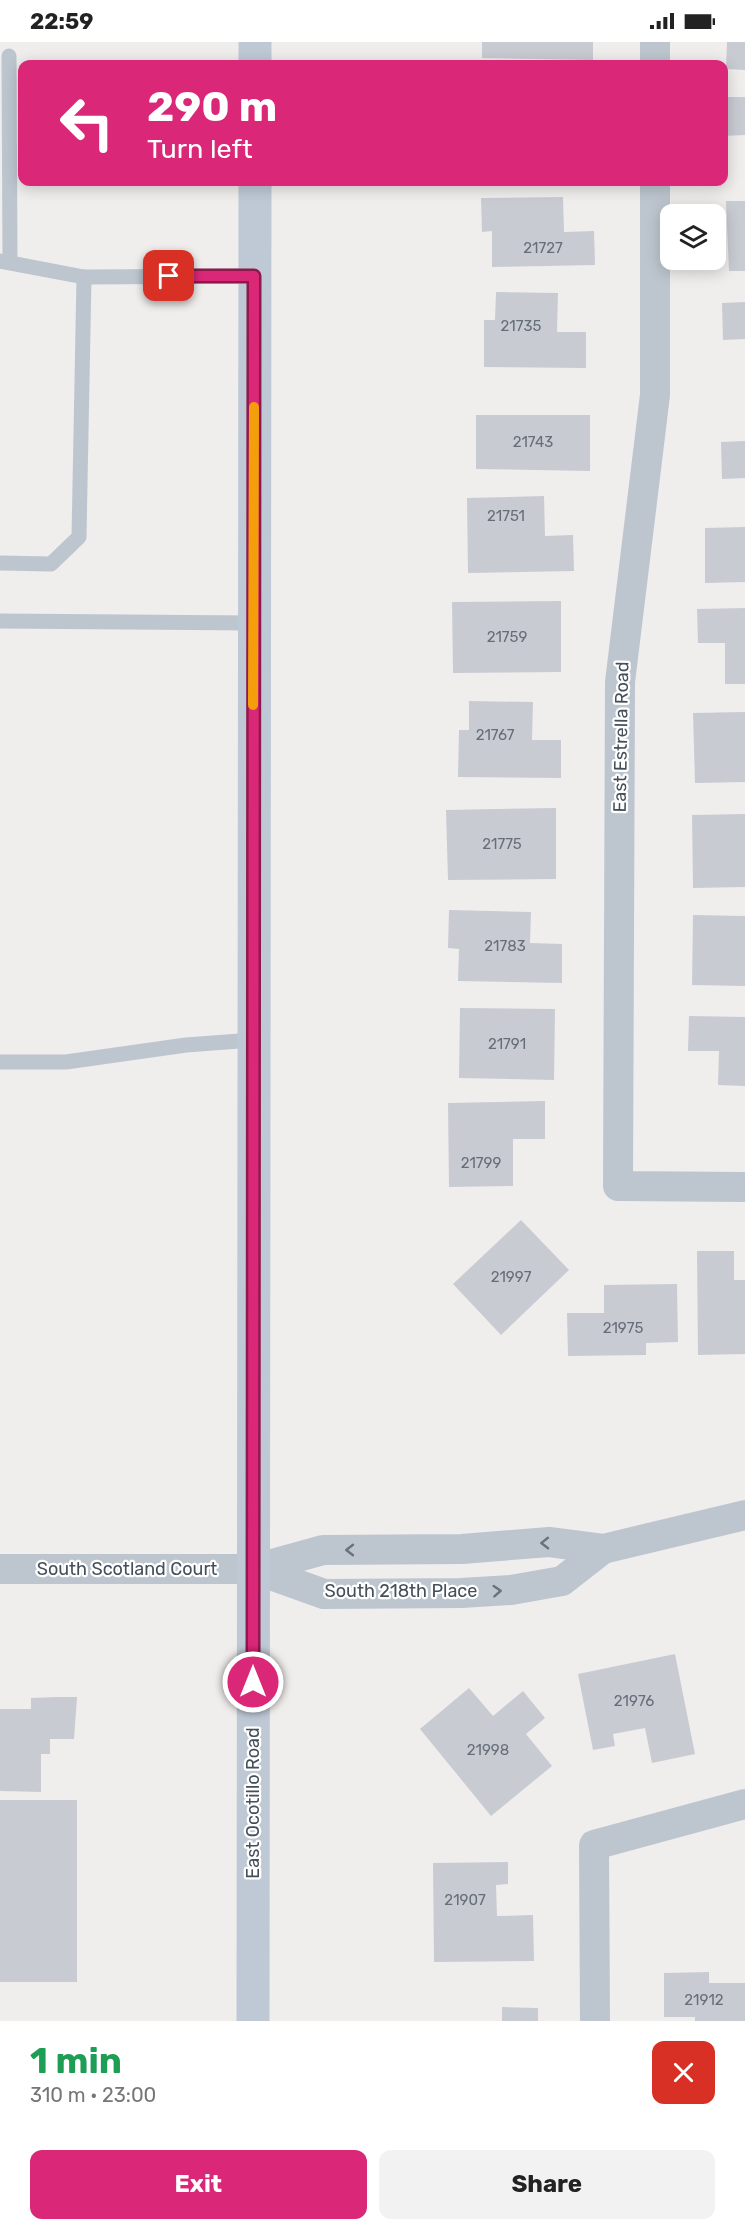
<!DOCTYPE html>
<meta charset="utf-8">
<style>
:root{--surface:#fff;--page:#f2f2f2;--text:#222;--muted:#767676;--accent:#db2777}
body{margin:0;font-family:Rubik,sans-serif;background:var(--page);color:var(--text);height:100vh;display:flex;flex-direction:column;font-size:22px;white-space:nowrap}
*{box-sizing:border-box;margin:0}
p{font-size:20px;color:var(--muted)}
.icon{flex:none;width:33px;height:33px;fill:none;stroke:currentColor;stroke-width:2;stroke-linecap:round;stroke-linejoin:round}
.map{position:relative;height:1979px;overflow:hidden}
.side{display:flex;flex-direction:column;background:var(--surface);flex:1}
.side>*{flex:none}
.guide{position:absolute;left:18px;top:18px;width:710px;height:126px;border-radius:12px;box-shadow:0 3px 15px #0003;background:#db2777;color:#fff;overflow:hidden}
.fabs{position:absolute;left:660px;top:162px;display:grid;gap:12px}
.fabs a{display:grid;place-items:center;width:66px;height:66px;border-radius:12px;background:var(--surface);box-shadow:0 3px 15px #0003;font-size:30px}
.pin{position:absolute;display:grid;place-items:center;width:51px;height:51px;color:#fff;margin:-26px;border-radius:12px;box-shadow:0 3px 9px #0006}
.me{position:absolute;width:66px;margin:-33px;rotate:0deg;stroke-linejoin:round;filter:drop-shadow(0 0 4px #0008)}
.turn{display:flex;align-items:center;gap:21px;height:126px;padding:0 30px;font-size:27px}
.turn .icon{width:78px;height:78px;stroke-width:2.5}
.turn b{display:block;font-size:42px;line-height:51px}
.round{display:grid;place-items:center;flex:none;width:63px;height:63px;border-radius:12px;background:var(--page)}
.head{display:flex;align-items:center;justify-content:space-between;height:102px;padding:0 30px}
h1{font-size:36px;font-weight:700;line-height:45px;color:#1e9e55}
.action{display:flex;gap:12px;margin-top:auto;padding:12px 30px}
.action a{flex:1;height:69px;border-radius:12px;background:var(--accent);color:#fff;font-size:24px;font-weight:700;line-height:69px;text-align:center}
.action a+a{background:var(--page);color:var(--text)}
.status{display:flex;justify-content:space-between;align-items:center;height:42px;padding:0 30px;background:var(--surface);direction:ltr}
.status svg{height:16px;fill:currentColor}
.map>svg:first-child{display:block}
</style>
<div class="status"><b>22:59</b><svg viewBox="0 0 49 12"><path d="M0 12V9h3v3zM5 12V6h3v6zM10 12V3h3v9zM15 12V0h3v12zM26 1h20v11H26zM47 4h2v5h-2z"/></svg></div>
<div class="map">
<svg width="745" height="1979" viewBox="0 0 745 1979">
<rect width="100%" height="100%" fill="#f0eded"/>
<g fill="#c9cbd3">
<polygon points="482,0 593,0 593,18 482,16"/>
<polygon points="727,0 745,0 745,28 726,27"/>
<polygon points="723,55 745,55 745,93 723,94"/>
<polygon points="563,155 564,190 594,189 595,223 492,225 492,189 482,190 481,156"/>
<polygon points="726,159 745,159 745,229 729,229"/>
<polygon points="496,250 558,251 557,290 586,290 586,326 484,325 484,278 495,278"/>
<polygon points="745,260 745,297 723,298 722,261"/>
<polygon points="476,373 590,373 590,429 476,427"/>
<polygon points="745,399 745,436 722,437 721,400"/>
<polygon points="544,454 545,494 573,493 574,529 468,531 467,456"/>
<polygon points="745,485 745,540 705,541 705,486"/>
<polygon points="561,559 561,630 453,631 452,560"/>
<polygon points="745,566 745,642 725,642 725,601 698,601 697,567"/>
<polygon points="469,659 533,660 532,698 561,698 561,736 458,735 459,688 469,688"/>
<polygon points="745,670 745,740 695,741 693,671"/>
<polygon points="556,766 556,837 448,838 446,768"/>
<polygon points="745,772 745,845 693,846 692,773"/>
<polygon points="449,868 531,870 530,901 562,902 562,941 458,939 459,907 448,906"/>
<polygon points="693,873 745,874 745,944 692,943"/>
<polygon points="460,966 555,967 554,1038 459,1036"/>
<polygon points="689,974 745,975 745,1044 718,1043 719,1009 688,1009"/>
<polygon points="545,1059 545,1097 513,1097 513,1144 449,1145 448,1061"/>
<polygon points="521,1178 569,1228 501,1293 453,1242"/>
<polygon points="697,1209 734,1209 734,1238 745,1238 745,1312 698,1313"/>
<polygon points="677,1242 678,1300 646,1301 646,1313 568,1314 567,1271 604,1271 604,1243"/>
<polygon points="675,1612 695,1712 652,1721 645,1686 613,1692 615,1704 593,1708 578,1632"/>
<polygon points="469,1646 493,1674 523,1649 545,1676 526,1692 552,1724 491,1774 420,1687"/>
<polygon points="57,1655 77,1655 74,1697 50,1697 50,1712 41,1712 41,1750 0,1749 0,1667 31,1667 31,1656"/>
<rect x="0" y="1758" width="77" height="182"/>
<polygon points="508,1820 508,1842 496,1843 497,1874 533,1873 534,1919 434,1920 433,1821"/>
<polygon points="709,1930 709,1941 745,1941 745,1979 695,1979 695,1975 664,1975 664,1931"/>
<polygon points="502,1965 538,1966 538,1979 502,1979"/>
</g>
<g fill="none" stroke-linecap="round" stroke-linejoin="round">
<g stroke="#bdc6cf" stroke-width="15">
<polyline points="9,14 10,219"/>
<polyline points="0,219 84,235 254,234"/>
<polyline points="0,521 51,522 79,495 84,235"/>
<polyline points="0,579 253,581"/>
<polyline points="0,1020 66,1020 186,1003 253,998"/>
</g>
<g stroke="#bdc6cf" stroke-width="30">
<polyline points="655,0 655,22"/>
<polyline points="655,140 655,353 620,640 618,1144 745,1145"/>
<polyline points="0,1527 254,1527 323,1508 462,1507 549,1500 603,1507 745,1473"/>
<polyline points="254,1527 324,1552 461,1551 511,1548 562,1539 603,1507"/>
<polyline points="595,1979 594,1803 745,1762"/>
</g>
<g stroke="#bfc9d6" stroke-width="33">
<polyline points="255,22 255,0"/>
<polyline points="253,1979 255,140"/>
</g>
</g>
<defs><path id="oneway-chevron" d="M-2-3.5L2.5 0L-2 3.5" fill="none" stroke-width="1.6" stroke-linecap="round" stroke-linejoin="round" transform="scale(1.5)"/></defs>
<g stroke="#69737d">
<use href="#oneway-chevron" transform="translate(545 1501) rotate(179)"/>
<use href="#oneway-chevron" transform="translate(350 1508) rotate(180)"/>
<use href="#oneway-chevron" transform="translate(497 1549) rotate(-4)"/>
</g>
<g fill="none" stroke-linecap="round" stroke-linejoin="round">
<defs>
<polyline id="route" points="169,234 254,234 253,1640"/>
</defs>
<use href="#route" stroke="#8e194d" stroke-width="15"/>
<use href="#route" stroke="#db2777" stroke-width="10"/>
<polyline stroke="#f59e0b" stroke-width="10" points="253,663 254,365"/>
</g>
<g text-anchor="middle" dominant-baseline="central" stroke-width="4.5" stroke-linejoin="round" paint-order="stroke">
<g font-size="15" fill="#666e78">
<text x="543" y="206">21727</text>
<text x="521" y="284">21735</text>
<text x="533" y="400">21743</text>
<text x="506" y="474">21751</text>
<text x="507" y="595">21759</text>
<text x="495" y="693">21767</text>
<text x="502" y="802">21775</text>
<text x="505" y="904">21783</text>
<text x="507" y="1002">21791</text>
<text x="481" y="1121">21799</text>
<text x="511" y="1235">21997</text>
<text x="623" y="1286">21975</text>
<text x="634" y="1659">21976</text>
<text x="488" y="1708">21998</text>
<text x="465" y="1858">21907</text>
<text x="704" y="1958">21912</text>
</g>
<g font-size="18" fill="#454f5a" stroke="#fff">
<text transform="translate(621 695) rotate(-89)">East Estrella Road</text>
<text x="127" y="1527">South Scotland Court</text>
<text x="401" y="1549">South 218th Place</text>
<text transform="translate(253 1761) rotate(-90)">East Ocotillo Road</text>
</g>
</g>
</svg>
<div class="fabs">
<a><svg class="icon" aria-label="layers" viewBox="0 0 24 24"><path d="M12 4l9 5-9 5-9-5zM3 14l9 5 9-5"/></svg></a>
</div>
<div class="pin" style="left:169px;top:234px;background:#d93025"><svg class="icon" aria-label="arrive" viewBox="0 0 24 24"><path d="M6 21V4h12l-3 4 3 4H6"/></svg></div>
<svg class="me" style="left:253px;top:1640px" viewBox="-20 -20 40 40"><circle r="17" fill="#db2777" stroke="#fff" stroke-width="3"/><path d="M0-11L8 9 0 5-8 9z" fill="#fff"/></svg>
<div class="guide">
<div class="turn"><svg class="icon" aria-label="left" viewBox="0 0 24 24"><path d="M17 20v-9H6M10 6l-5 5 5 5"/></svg><div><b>290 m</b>Turn left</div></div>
</div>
</div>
<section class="side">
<div class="head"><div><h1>1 min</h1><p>310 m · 23:00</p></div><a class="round" style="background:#d93025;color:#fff"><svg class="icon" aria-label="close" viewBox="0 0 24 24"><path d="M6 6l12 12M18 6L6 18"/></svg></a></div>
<div class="action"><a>Exit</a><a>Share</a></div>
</section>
